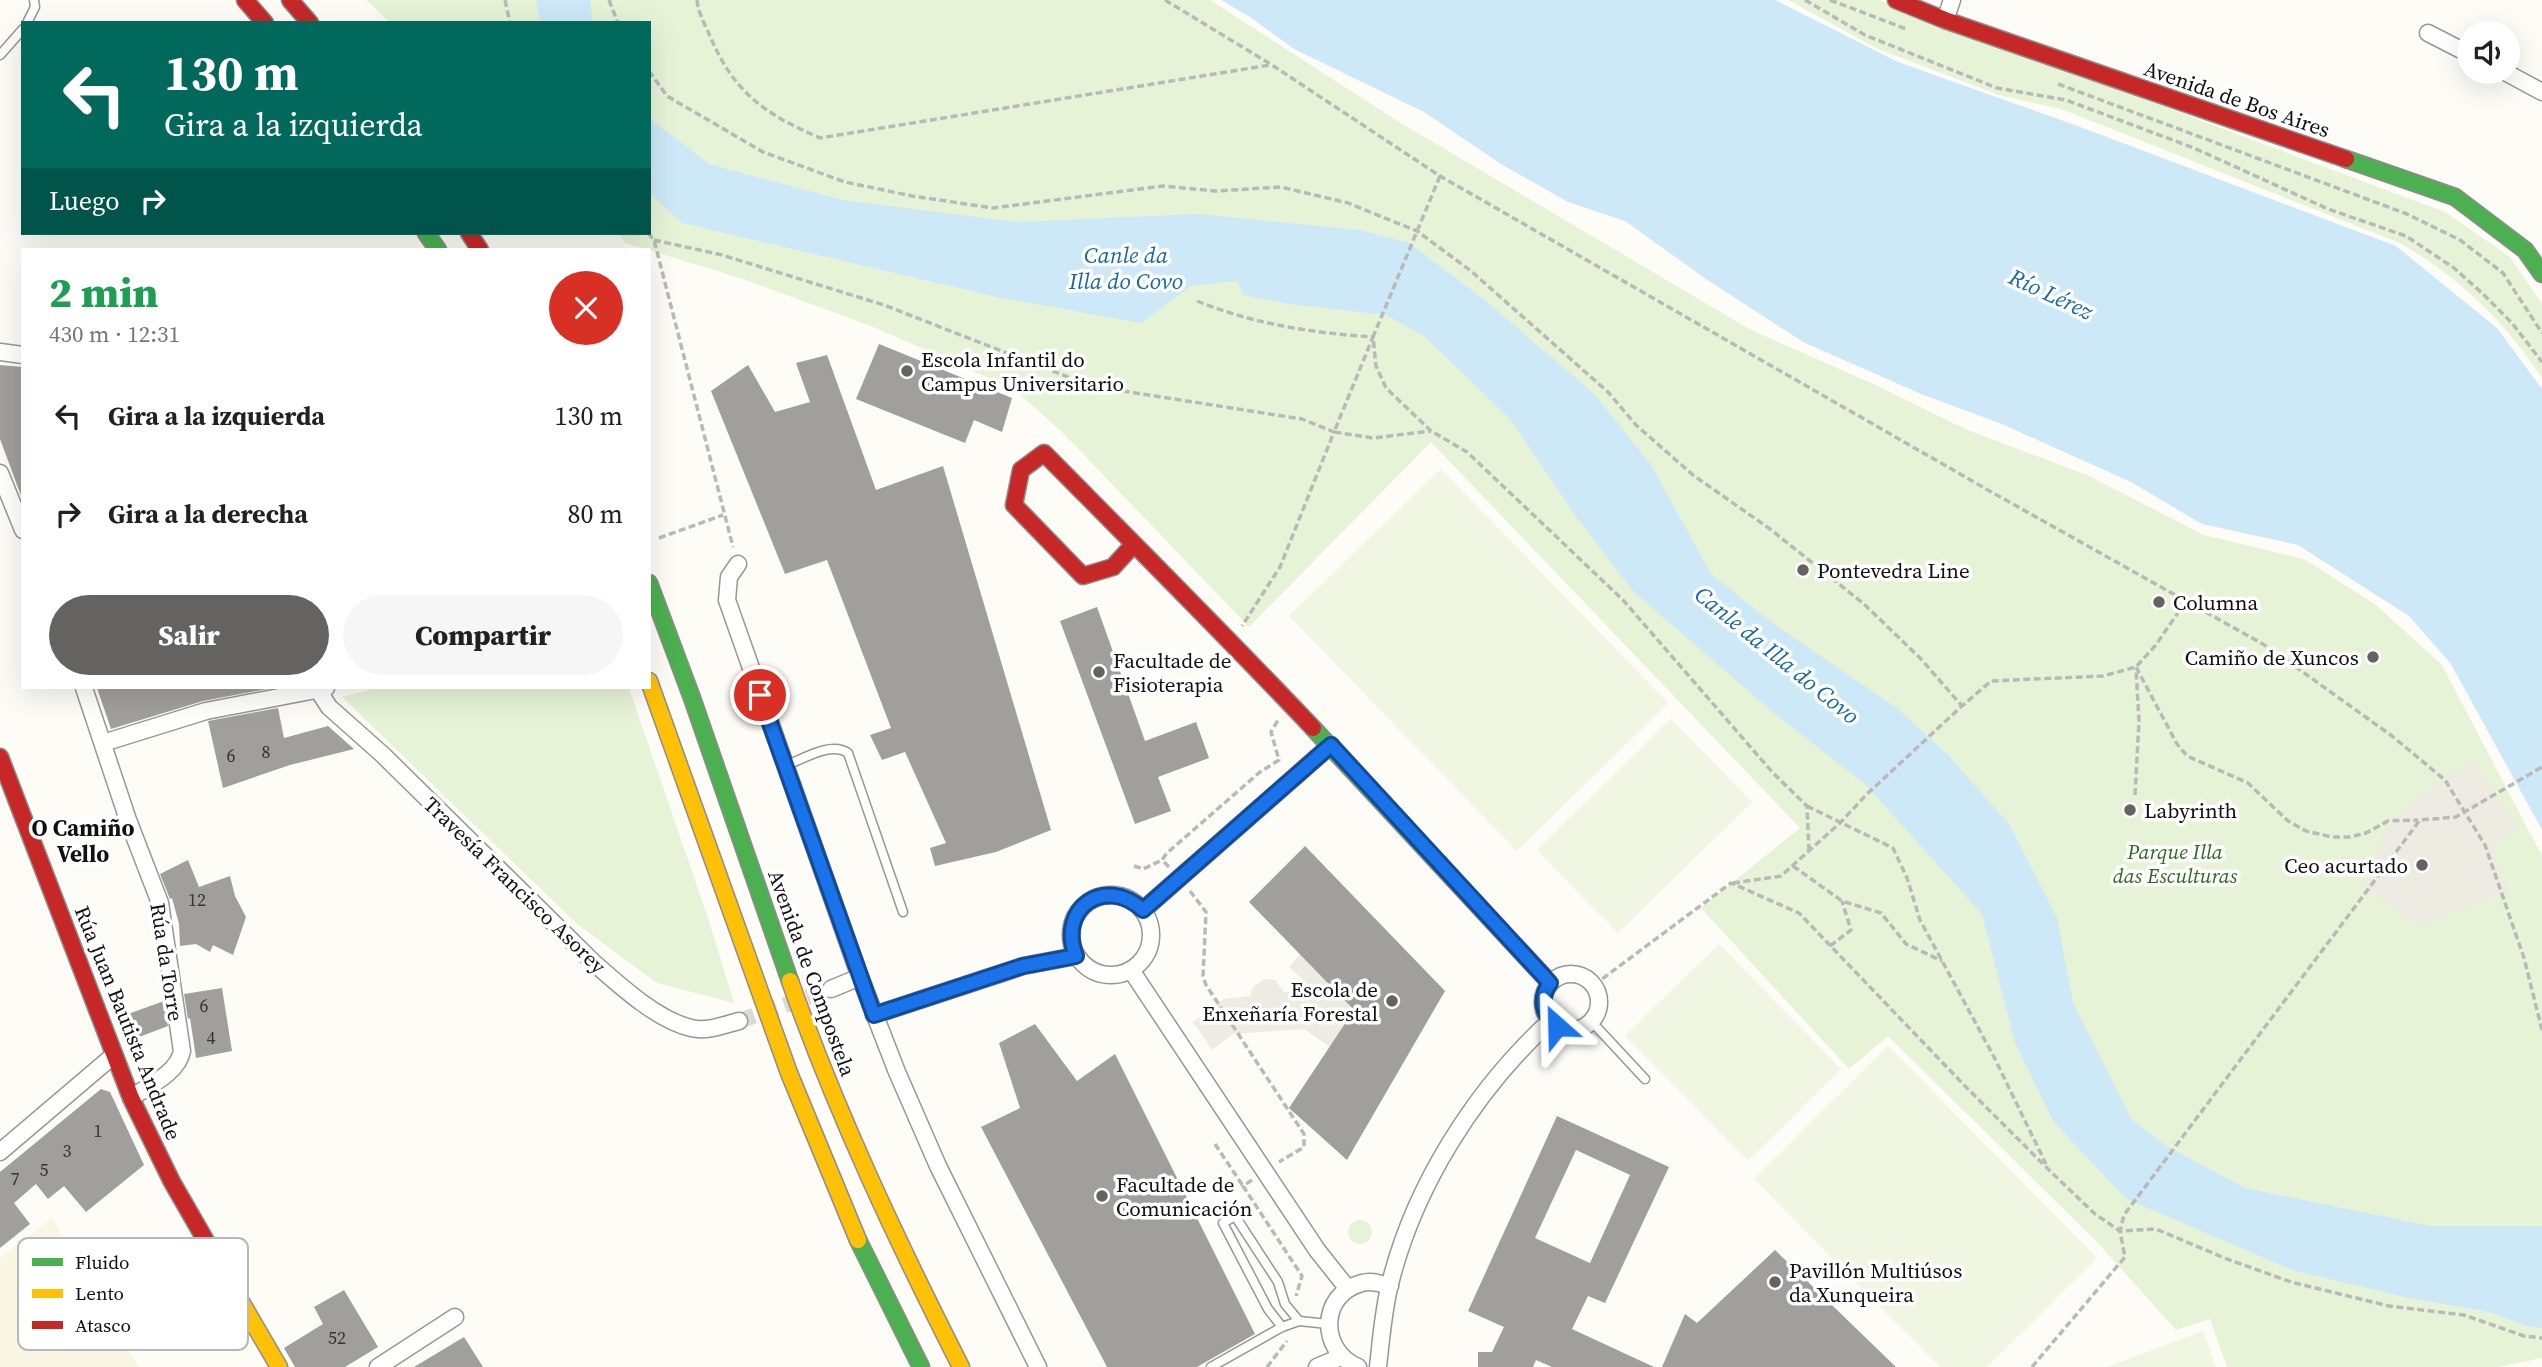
<!DOCTYPE html>
<html lang="es">
<meta charset="utf-8">
<style>
:root{--surface:#fff;--page:#f6f6f6;--text:#202124;--muted:#757577;--accent:#646362}
body{margin:0;font-family:"Source Serif 4",serif;background:var(--page);color:var(--text);height:100vh;display:flex;flex-direction:column;font-size:26px;white-space:nowrap}
*{box-sizing:border-box;margin:0}
p{font-size:23px;color:var(--muted)}
.icon{flex:none;width:38px;height:38px;fill:none;stroke:currentColor;stroke-width:2;stroke-linecap:round;stroke-linejoin:round}
.map{position:relative;flex:1;overflow:hidden}
.drawer{position:absolute;left:21px;top:248px;width:630px;height:441px;display:flex;flex-direction:column;background:var(--surface);border-radius:0px;box-shadow:0 7px 28px #0002}
.drawer>*{flex:none}
.guide{position:absolute;left:21px;top:21px;width:630px;height:214px;border-radius:0px;box-shadow:0 7px 28px #0002;background:#00695c;color:#fff;overflow:hidden}
.controls{position:absolute;left:2457px;top:21px;display:grid;gap:14px}
.controls a{display:grid;place-items:center;width:63px;height:63px;border-radius:50%;background:var(--surface);box-shadow:0 7px 28px #0002;font-size:35px}
.pin{position:absolute;display:grid;place-items:center;width:60px;height:60px;color:#fff;margin:-30px;border:4px solid #fff;border-radius:50%;box-shadow:0 2px 7px #0007}
.me{position:absolute;width:77px;margin:-38px;rotate:335deg;stroke-linejoin:round;filter:drop-shadow(0 0 5px #0008)}
.turn{display:flex;align-items:center;gap:24px;height:147px;padding:0 28px;font-size:32px}
.turn .icon{width:91px;height:91px;stroke-width:2.5}
.turn b{display:block;font-size:49px;line-height:60px}
.then{display:flex;align-items:center;height:66px;padding:0 28px;background:#0003;gap:14px;font-size:26px}
.round{display:grid;place-items:center;flex:none;width:74px;height:74px;border-radius:37px;background:var(--page)}
.head{display:flex;align-items:center;justify-content:space-between;height:119px;padding:0 28px}
h1{font-size:42px;font-weight:800;line-height:52px;color:#1e9e55}
.button{display:flex;gap:14px;margin-top:auto;padding:14px 28px}
.button a{flex:1;height:80px;border-radius:42px;background:var(--accent);color:#fff;font-size:28px;font-weight:800;line-height:80px;text-align:center}
.button a+a{background:var(--page);color:var(--text)}
ul{padding:0;list-style:none}
li{display:flex;align-items:center;gap:21px;height:98px;padding:0 28px}
li div{flex:1}
li b{display:block;font-size:26px}
li em{font-style:normal}
.map>svg:first-child{display:block}
</style>
<div class="map">
<svg width="2542" height="1367" viewBox="0 0 2542 1367">
<rect width="100%" height="100%" fill="#fdfcf7"/>
<polygon fill="#f9f7e4" points="52,1218 139,1367 0,1367 0,1258"/>
<g fill="#e7f3d7">
<polygon points="366,0 1210,0 1399,122 1751,330 1880,387 1965,429 2087,475 2204,535 2304,559 2376,605 2442,665 2542,856 2542,1358 2498,1367 2227,1367 2210,1319 2176,1330 2099,1244 1888,1036 1849,1069 1701,908 1800,828 1431,442 1249,627 1063,433 1014,389 876,328 743,279 626,243 617,233 649,233 649,23 390,23"/>
<path d="M1788 0H1879L2445 212 2510 257 2542 304V378C2505 322 2459 277 2400 243L2061 109 1999 95 1878 49Z"/>
<polygon points="377,688 629,688 708,918 734,1003 657,983 577,924 342,697"/>
<circle cx="1360" cy="1232" r="12"/>
</g>
<g fill="#f0f6e1">
<polygon points="1441,469 1668,703 1517,851 1289,616"/>
<polygon points="1671,719 1752,802 1618,933 1537,850"/>
<polygon points="1719,944 1841,1069 1748,1161 1625,1036"/>
<polygon points="1888,1046 2097,1258 1987,1367 1940,1367 1754,1179"/>
<polygon points="2203,1331 2216,1367 2107,1367"/>
</g>
<g fill="#edebe2">
<polygon points="2471,760 2518,826 2491,847 2508,892 2418,926 2366,889 2388,821"/>
<polygon points="1300,954 1355,1010 1330,1047 1304,1029 1233,1034 1212,1050 1193,1022 1224,999 1250,996 1253,987 1264,979 1275,980 1284,992 1294,992 1304,981 1289,967"/>
</g>
<g fill="#cde8f7">
<polygon points="536,0 590,0 593,23 540,23"/>
<polygon points="1221,0 1775,0 1898,62 2075,125 2396,246 2497,328 2542,389 2542,830 2451,664 2409,616 2298,545 2202,524 2131,482 2002,424 1921,394 1803,342 1706,279 1625,221 1568,202 1501,164 1424,112 1294,49 1253,19"/>
<polygon points="649,118 709,164 842,200 1016,222 1198,214 1359,230 1409,243 1485,300 1594,394 1651,465 1711,574 1771,622 1898,709 1949,756 2009,824 2057,918 2073,1003 2132,1120 2168,1147 2245,1188 2430,1226 2542,1226 2542,1328 2527,1326 2493,1313 2404,1297 2292,1270 2125,1198 2054,1122 2015,1043 1982,914 1866,785 1774,713 1634,592 1577,518 1511,420 1424,336 1386,315 1289,304 1244,295 1237,281 1191,286 1141,323 997,297 682,223 649,193"/>
</g>
<g fill="#a19f9c" fill-rule="evenodd">
<polygon points="879,344 1012,398 1002,432 974,420 965,443 856,399"/>
<polygon points="827,355 876,490 943,466 1051,830 996,852 935,866 930,848 946,843 905,752 882,760 870,735 891,728 827,560 785,574 711,391 748,365 775,412 810,402 796,363"/>
<polygon points="0,365 23,367 23,501 0,439"/>
<polygon points="1097,607 1145,741 1196,722 1209,758 1158,777 1171,811 1135,824 1060,621"/>
<polygon points="97,688 272,688 203,701 111,729"/>
<polygon points="278,708 284,738 328,726 354,749 290,765 223,788 208,721"/>
<polygon points="1305,846 1445,991 1347,1160 1289,1108 1354,1010 1249,902"/>
<polygon points="188,860 199,887 230,876 235,896 246,917 233,955 213,945 210,952 196,944 180,946 179,924 172,898 170,899 160,874"/>
<polygon points="222,988 232,1051 196,1058 190,1018 188,1019 184,994"/>
<polygon points="164,1001 168,1026 126,1042 117,1018"/>
<polygon points="1035,1024 1077,1081 1115,1054 1255,1334 1197,1367 1107,1367 981,1127 1020,1108 999,1043"/>
<polygon points="101,1089 110,1092 144,1165 86,1212 64,1186 48,1199 36,1184 14,1203 30,1224 0,1248 0,1172"/>
<path d="M1557 1116 1669 1167 1605 1303 1588 1296 1572 1329 1654 1367H1552L1536 1360 1533 1367H1478V1352H1492L1504 1327 1468 1311ZM1576 1150 1630 1175 1590 1263 1535 1238Z"/>
<polygon points="1775,1250 1896,1367 1662,1367 1685,1314 1697,1323"/>
<polygon points="344,1290 378,1347 345,1367 295,1367 284,1348 323,1324 314,1307"/>
<polygon points="464,1337 483,1367 414,1367"/>
</g>
<g fill="none" stroke-linecap="round" stroke-linejoin="round">
<polyline stroke="#dad9d4" stroke-width="16" stroke-dasharray="16 8" stroke-linecap="butt" points="739,1021 831,989"/>
<defs>
<g id="lane">
<polyline points="27,23 35,7 34,0"/>
<polyline points="0,55 23,29"/>
<path d="M785 766C803 759 831 741 848 753L903 912"/>
<polyline points="1591,1021 1645,1079"/>
<polyline points="1282,1327 1268,1309 1223,1223 1235,1216 1278,1282 1285,1304 1299,1321"/>
<polyline points="1211,1367 1282,1327 1299,1321 1328,1324"/>
</g>
<g id="street">
<polyline points="1945,20 1952,0"/>
<polyline points="2428,33 2469,54"/>
<polyline points="2505,72 2542,92"/>
<polyline points="0,352 23,355"/>
<polyline points="0,473 23,530"/>
<polyline points="738,564 729,577 727,600 860,977 897,1072 938,1166 1038,1367"/>
<path d="M84 688 128 820 160 903 182 1051C178 1073 148 1086 131 1098"/>
<path d="M318 690 329 707 383 755 593 962C619 985 657 1020 691 1028 707 1032 724 1025 739 1021"/>
<polyline points="103,743 206,711 326,688"/>
<circle cx="1111" cy="935" r="40"/>
<polyline points="1143,910 1331,745"/>
<polyline points="1131,970 1317,1250 1348,1289"/>
<circle cx="1571" cy="1002" r="28"/>
<polyline points="831,989 860,977"/>
<polyline points="874,1015 1023,966 1076,956"/>
<polyline points="0,1152 114,1055"/>
<polyline points="378,1367 455,1317"/>
<polyline points="1317,1367 1341,1357"/>
<path d="M1358 1367C1319 1351 1319 1294 1362 1283 1371 1280 1381 1284 1390 1286"/>
<path d="M1378 1367C1381 1340 1383 1314 1389 1288 1413 1187 1475 1090 1550 1021"/>
</g>
<g id="fast">
<polyline points="2346,159 2455,197 2525,250 2542,274"/>
<polyline points="426,233 438,250"/>
<polyline points="649,583 692,698 790,981"/>
<polyline points="1313,728 1550,983"/>
<polyline points="858,1240 921,1367"/>
</g>
<g id="slow">
<polyline points="649,681 789,1073 858,1240"/>
<path d="M790 981C837 1114 897 1241 961 1367"/>
<polyline points="233,1288 279,1367"/>
</g>
<g id="jam">
<polyline points="245,0 265,23"/>
<polyline points="290,0 310,23"/>
<polyline points="1896,0 1945,20 2346,159"/>
<polyline points="469,233 480,250"/>
<path d="M1134 544 1113 567 1083 576 1014 505 1021 470 1044 453C1134 544 1225 635 1313 728"/>
<polyline points="0,757 131,1098 172,1182 233,1288"/>
</g>
</defs>
<use href="#lane" stroke="#979795" stroke-width="11"/>
<use href="#street" stroke="#979795" stroke-width="19"/>
<use href="#fast" stroke="#8e8d8b" stroke-width="19"/>
<use href="#slow" stroke="#8e8d8b" stroke-width="19"/>
<use href="#jam" stroke="#8e8d8b" stroke-width="19"/>
<g stroke="#b9b9b8" stroke-width="3.5" stroke-dasharray="7 3.5" stroke-linecap="butt">
<polyline points="505,0 510,23"/>
<polyline points="609,0 618,23"/>
<path d="M697 0C698 12 705 25 710 36 734 93 765 114 820 138L1270 65"/>
<polyline points="1165,0 1272,65 1440,176 1995,494 2268,647 2392,736 2445,780 2485,845 2524,958 2542,1030"/>
<polyline points="1805,0 1865,35 1997,88 2066,100 2194,148 2328,209 2406,236 2454,268 2483,294 2512,323 2542,362"/>
<polyline points="1830,0 1906,29"/>
<polyline points="649,71 667,96 763,152 845,182 912,196 993,208 1163,186 1216,191 1281,187 1348,203 1417,231 1471,271 1608,392 1636,425 1693,475 1770,529 1864,604 1921,659 1962,706"/>
<polyline points="2058,84 2407,214 2460,240 2503,273 2542,333"/>
<polyline points="1440,176 1373,337 1376,366 1386,388 1431,431 1467,452 1623,600 1773,773 1807,806 1809,851"/>
<polyline points="648,233 654,240 733,547"/>
<polyline points="654,240 722,255 884,305 1091,386 1302,419 1334,432 1280,567 1242,626"/>
<path d="M1197 301C1253 324 1313 333 1373 337L1334 432 1373 438 1431 431"/>
<polyline points="659,538 723,515"/>
<polyline points="2136,667 2177,744 2187,756 2248,783 2288,821 2306,831 2332,837 2350,837 2366,833 2388,821 2418,820"/>
<polyline points="2135,795 2139,721 2136,669"/>
<polyline points="1807,806 1893,848 1907,878 1920,920 1994,1057 2046,1164"/>
<polyline points="1134,866 1143,869 1162,860"/>
<polyline points="1793,866 1842,901 1881,913 1906,944 1942,961"/>
<polyline points="1169,867 1162,860 1167,853 1260,772 1279,760 1271,732 1278,720"/>
<polyline points="1733,883 1781,876 1841,822 1867,794 1962,706 1991,681 2103,676 2136,667 2155,646 2186,601"/>
<polyline points="1190,891 1206,912 1203,976 1206,985 1304,1134 1304,1147 1279,1162"/>
<polyline points="1830,946 1851,930 1842,901"/>
<polyline points="1594,985 1731,883 1799,913 1964,1085 2048,1169 2095,1214 2120,1231 2156,1229 2227,1259 2291,1282 2389,1306 2464,1315 2524,1336 2542,1338"/>
<polyline points="1215,1144 1243,1186"/>
<polyline points="1252,1180 1243,1186 1302,1276 1296,1296"/>
<polyline points="1267,1367 1287,1341"/>
<polyline points="2032,1367 2125,1257 2120,1231 2124,1215 2420,820 2456,817 2542,767"/>
</g>
<use href="#lane" stroke="#fffffe" stroke-width="8"/>
<use href="#street" stroke="#fffffe" stroke-width="16"/>
<use href="#fast" stroke="#4caf50" stroke-width="16"/>
<use href="#slow" stroke="#ffc107" stroke-width="16"/>
<use href="#jam" stroke="#c62828" stroke-width="16"/>
</g>
<g fill="none" stroke-linecap="round" stroke-linejoin="round">
<defs>
<path id="route" d="M760 695 874 1015 1023 966 1076 956C1057 908 1105 875 1143 910L1331 745 1550 983C1539 999 1542 1014 1557 1026"/>
</defs>
<use href="#route" stroke="#114b97" stroke-width="18"/>
<use href="#route" stroke="#1a73e8" stroke-width="12"/>
</g>
<g fill="#646362" stroke="#fff" stroke-width="2.5">
<circle cx="907" cy="371" r="7"/>
<circle cx="1803" cy="570" r="7"/>
<circle cx="2159" cy="602" r="7"/>
<circle cx="2373" cy="657" r="7"/>
<circle cx="1099" cy="672" r="7"/>
<circle cx="2130" cy="810" r="7"/>
<circle cx="2422" cy="865" r="7"/>
<circle cx="1392" cy="1001" r="7"/>
<circle cx="1102" cy="1196" r="7"/>
<circle cx="1775" cy="1282" r="7"/>
</g>
<g text-anchor="middle" dominant-baseline="central" stroke-width="7" stroke-linejoin="round" paint-order="stroke">
<g font-size="18" fill="#353434">
<text x="266" y="751">8</text>
<text x="231" y="755">6</text>
<text x="197" y="899">12</text>
<text x="204" y="1005">6</text>
<text x="211" y="1037">4</text>
<text x="98" y="1130">1</text>
<text x="67" y="1150">3</text>
<text x="44" y="1169">5</text>
<text x="15" y="1178">7</text>
<text x="337" y="1337">52</text>
</g>
<g font-size="21" fill="#111" stroke="#fff">
<text transform="translate(2237 99) rotate(19)">Avenida de Bos Aires</text>
<text transform="translate(515 885) rotate(44)">Travesía Francisco Asorey</text>
<text transform="translate(167 962) rotate(81)">Rúa da Torre</text>
<text transform="translate(812 973) rotate(70)">Avenida de Compostela</text>
<text transform="translate(128 1023) rotate(68)">Rúa Juan Bautista Andrade</text>
</g>
<g font-size="21" fill="#111" stroke="#fff" text-anchor="start">
<text x="921" y="359">Escola Infantil do<tspan x="921" dy="24">Campus Universitario</tspan></text>
<text x="1817" y="570">Pontevedra Line</text>
<text x="2173" y="602">Columna</text>
<text x="2359" y="657" text-anchor="end">Camiño de Xuncos</text>
<text x="1113" y="660">Facultade de<tspan x="1113" dy="24">Fisioterapia</tspan></text>
<text x="2144" y="810">Labyrinth</text>
<text x="2408" y="865" text-anchor="end">Ceo acurtado</text>
<text x="1378" y="989" text-anchor="end">Escola de<tspan x="1378" dy="24">Enxeñaría Forestal</tspan></text>
<text x="1116" y="1184">Facultade de<tspan x="1116" dy="24">Comunicación</tspan></text>
<text x="1789" y="1270">Pavillón Multiúsos<tspan x="1789" dy="24">da Xunqueira</tspan></text>
</g>
<g font-size="21" font-style="italic" fill="#2f6b1f" stroke="#fff">
<text x="2175" y="851">Parque Illa<tspan x="2175" dy="24">das Esculturas</tspan></text>
</g>
<g font-size="23" font-style="italic" fill="#1768a6" stroke="#fff">
<text x="1126" y="255">Canle da<tspan x="1126" dy="26">Illa do Covo</tspan></text>
<text transform="translate(2051 294) rotate(25)">Río Lérez</text>
<text transform="translate(1777 655) rotate(39)">Canle da Illa do Covo</text>
</g>
<g font-size="23" font-weight="bold" fill="#111" stroke="#fff">
<text x="83" y="828">O Camiño<tspan x="83" dy="26">Vello</tspan></text>
</g>
</g>
<rect x="18" y="1238" width="230" height="112" rx="10" fill="#fff" stroke="#b8b8b8" stroke-width="2"/>
<rect x="32" y="1258" width="31" height="8" fill="#4caf50"/>
<rect x="32" y="1289" width="31" height="9" fill="#ffc107"/>
<rect x="32" y="1321" width="31" height="8" fill="#c62828"/>
<g font-size="19" fill="#111">
<text x="75" y="1269">Fluido</text>
<text x="75" y="1300">Lento</text>
<text x="75" y="1332">Atasco</text>
</g>
</svg>
<div class="controls">
<a><svg class="icon" aria-label="sound" viewBox="0 0 24 24"><path d="M4 9h4l5-4v14l-5-4H4zM17 9q2 3 0 6"/></svg></a>
</div>
<div class="pin" style="left:760px;top:695px;background:#d93025"><svg class="icon" aria-label="arrive" viewBox="0 0 24 24"><path d="M6 21V4h12l-3 4 3 4H6"/></svg></div>
<svg class="me" style="left:1557px;top:1026px" viewBox="-20 -20 40 40"><path d="M0-17L14 15 0 8-14 15z" fill="#1a73e8" stroke="#fff" stroke-width="4"/></svg>
<div class="guide">
<div class="turn"><svg class="icon" aria-label="left" viewBox="0 0 24 24"><path d="M17 20v-9H6M10 6l-5 5 5 5"/></svg><div><b>130 m</b>Gira a la izquierda</div></div>
<div class="then">Luego<svg class="icon" aria-label="right" viewBox="0 0 24 24"><path d="M7 20v-9h11M14 6l5 5-5 5"/></svg></div>
</div>
<section class="drawer">
<div class="head"><div><h1>2 min</h1><p>430 m · 12:31</p></div><a class="round" style="background:#d93025;color:#fff"><svg class="icon" aria-label="close" viewBox="0 0 24 24"><path d="M6 6l12 12M18 6L6 18"/></svg></a></div>
<ul>
<li><svg class="icon" aria-label="left" viewBox="0 0 24 24"><path d="M17 20v-9H6M10 6l-5 5 5 5"/></svg><div><b>Gira a la izquierda</b></div><em>130 m</em></li>
<li><svg class="icon" aria-label="right" viewBox="0 0 24 24"><path d="M7 20v-9h11M14 6l5 5-5 5"/></svg><div><b>Gira a la derecha</b></div><em>80 m</em></li>
</ul>
<div class="button"><a>Salir</a><a>Compartir</a></div>
</section>
</div>
